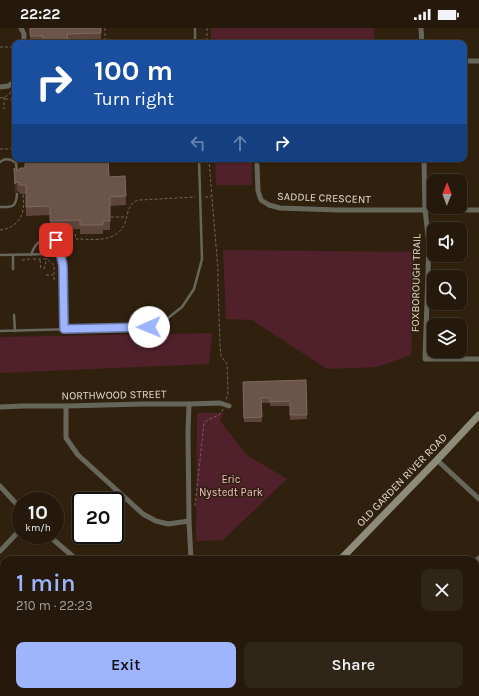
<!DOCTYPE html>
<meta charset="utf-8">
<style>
:root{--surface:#24190a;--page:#302618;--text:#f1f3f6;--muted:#a3a09c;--line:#41382b;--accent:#9eb4fd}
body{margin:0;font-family:Karla,sans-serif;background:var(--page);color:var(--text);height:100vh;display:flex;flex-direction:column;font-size:15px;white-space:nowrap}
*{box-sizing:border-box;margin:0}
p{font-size:13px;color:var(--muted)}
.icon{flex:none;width:22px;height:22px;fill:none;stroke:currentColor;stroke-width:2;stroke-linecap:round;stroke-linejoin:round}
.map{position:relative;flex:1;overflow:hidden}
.panel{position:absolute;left:0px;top:528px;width:479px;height:140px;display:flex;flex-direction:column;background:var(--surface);border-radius:12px 12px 0 0;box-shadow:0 1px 3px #0004,0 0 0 1px var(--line)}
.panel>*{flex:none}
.hud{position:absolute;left:12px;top:12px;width:455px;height:122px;border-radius:8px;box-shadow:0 1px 3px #0004,0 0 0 1px var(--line);background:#1a4fa0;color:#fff;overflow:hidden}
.needle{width:26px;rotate:1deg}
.buttons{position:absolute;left:427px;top:146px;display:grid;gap:8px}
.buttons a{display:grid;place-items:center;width:40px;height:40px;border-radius:8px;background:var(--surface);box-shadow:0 1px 3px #0004,0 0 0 1px var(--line);font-size:20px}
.speed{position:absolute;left:12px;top:464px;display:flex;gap:8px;font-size:20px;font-weight:700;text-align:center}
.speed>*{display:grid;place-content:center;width:52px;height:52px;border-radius:50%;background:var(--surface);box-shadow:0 1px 3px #0004,0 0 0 1px var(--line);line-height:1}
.speed small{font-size:10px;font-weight:400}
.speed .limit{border:2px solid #111;border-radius:6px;background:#fff;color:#111}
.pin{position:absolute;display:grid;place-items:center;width:34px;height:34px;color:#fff;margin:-17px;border-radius:8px;box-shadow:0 2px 6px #0006}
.me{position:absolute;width:44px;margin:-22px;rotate:269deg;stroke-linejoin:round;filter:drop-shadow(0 0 3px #0008)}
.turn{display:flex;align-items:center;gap:14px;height:84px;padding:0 16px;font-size:18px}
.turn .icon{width:52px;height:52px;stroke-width:2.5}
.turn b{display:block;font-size:28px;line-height:34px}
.lanes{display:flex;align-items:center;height:38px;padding:0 16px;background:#0003;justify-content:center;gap:20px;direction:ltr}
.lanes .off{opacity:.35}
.round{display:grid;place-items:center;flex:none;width:42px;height:42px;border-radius:8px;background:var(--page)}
.head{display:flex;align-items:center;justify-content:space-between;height:68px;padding:0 16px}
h1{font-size:24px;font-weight:600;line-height:30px;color:var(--accent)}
.action{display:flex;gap:8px;margin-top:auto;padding:8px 16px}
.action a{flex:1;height:46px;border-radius:8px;background:var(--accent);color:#111;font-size:16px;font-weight:600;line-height:46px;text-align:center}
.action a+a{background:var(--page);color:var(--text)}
.status{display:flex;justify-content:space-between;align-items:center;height:28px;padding:0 20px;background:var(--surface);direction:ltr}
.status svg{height:11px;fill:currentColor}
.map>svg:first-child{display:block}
</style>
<div class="status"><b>22:22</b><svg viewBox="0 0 49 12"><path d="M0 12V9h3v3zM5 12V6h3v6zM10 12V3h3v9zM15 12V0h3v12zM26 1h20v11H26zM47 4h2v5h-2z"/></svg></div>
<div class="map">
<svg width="479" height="668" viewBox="0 0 479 668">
<rect width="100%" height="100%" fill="#30210e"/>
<g fill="#50202b">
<rect x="211" y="0" width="163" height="15"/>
<polygon points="215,131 252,131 252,157 216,157"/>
<polygon points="223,222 415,224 411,327 377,339 327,341 252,292 226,291"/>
<polygon points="212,305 209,336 0,345 0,309"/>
<polygon points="197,385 223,385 220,393 247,427 287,451 223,512 196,513"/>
</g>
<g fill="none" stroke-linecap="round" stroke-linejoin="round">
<g stroke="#726554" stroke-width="1" stroke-dasharray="3 2" stroke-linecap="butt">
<polyline points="105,0 105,15"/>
<polyline points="207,0 207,15"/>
<polyline points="0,19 15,19"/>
<polyline points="4,69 4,81"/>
<polyline points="0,70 5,69 15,61"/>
<polyline points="5,71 15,71"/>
<polyline points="0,121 15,121"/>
<polyline points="209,131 210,146 218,241 218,258 220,317 221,328 227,336 228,366 226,372"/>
<polyline points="205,169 211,169"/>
<polyline points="111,189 126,189"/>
<path d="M0 202C11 201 21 194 23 182 24 177 23 171 23 166"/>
<polyline points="47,207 59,207 59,201"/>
<path d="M65 215V205H73L75 206 76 211C88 211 105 214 116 206 130 198 124 181 134 174 136 173 138 172 140 172L195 169"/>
<polyline points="33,231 47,231 54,237 54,252"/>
<polyline points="22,232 30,231"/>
<polyline points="40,232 41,241"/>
<polyline points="44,241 47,230"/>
<polyline points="46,247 53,247"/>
<path d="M195 478 204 395C209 389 220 390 223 381"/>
</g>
<g stroke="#67665b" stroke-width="2.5">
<polyline points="195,0 195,15"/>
<path d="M0 134C5 130 11 131 16 135L17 144"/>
<path d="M0 179C12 179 16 180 17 166"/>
<polyline points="0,227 53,226 57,226 61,228"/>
<polyline points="13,227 13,241"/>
<path d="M31 227C33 222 34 218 38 215 42 211 59 210 61 216 63 220 62 223 61 226 61 230 63 235 63 239L64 301"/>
<polyline points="14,287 15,303"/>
<polyline points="0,303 149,299 159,295 168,290 182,279 194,261 202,231 199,131"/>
</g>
<g stroke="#67665b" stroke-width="5">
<polyline points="21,0 24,6 24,15"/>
<polyline points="421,0 422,15"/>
<polyline points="464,33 479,33"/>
<polyline points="0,59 8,58 15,54"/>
<polyline points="424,131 425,182 429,216 425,331 479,331"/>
<polyline points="257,137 258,163 261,172 269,177 280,180 337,182 479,182"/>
<polyline points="189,376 188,404 189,493 191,532"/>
<polyline points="66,378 66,410 78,427 143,486 156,493 168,496 189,493"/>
<polyline points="0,379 23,378 66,378 143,376 189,376 220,375 229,378"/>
<polyline points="437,432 479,471"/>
<polyline points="0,458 21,481"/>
<polyline points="48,507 77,532"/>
<polyline points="0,523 21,501"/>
<polyline points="475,534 479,530"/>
<polyline points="0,603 4,603"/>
<polyline points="475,632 479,632"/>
<polyline points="88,668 88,664"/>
</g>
<g stroke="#8d8c7a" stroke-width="7">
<polyline points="340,532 437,432 479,387"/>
<polyline points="214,668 218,664"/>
</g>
</g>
<g fill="#5d453c">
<polygon points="30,0 101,0 101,14 68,15 30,15"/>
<polygon points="14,140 15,142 17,143 25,140 109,149 125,148 126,177 110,178 110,202 103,202 103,206 80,206 80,201 50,202 50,187 26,188 26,166 20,166 19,164 17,163 15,165"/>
<polygon points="306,352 307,391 290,392 290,378 270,378 270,375 261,375 262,394 244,394 243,354"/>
</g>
<polygon fill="#453023" points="17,154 17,163 15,165 15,156"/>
<g fill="#6b554b" stroke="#7e695f">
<polygon points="30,0 101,0 101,5 67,6 68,15 43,15 43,8 30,8"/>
<polygon points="25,131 108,131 109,149 125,148 126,168 110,169 110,193 103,193 103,197 80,197 80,192 50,193 50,178 26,179 26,157 20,157 19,155 17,154 15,156 14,140 15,142 17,143 19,142 20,140 25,140"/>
<polygon points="306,352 307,387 290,387 290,373 270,374 270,370 261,370 262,389 244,390 243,354"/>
</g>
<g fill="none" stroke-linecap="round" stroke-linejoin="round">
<defs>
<path id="route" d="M56 212 59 213C63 219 61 222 61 228 61 231 63 235 63 239L64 301 149 299"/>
</defs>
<use href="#route" stroke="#6775a4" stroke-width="10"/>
<use href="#route" stroke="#9eb4fd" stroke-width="7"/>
</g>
<g text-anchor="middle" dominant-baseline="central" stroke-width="3" stroke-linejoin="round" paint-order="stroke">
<g font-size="11" fill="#e1d7cb" stroke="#30210e">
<text transform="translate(324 170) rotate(2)">SADDLE CRESCENT</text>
<text transform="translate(416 255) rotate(-89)">FOXBOROUGH TRAIL</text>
<text transform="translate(114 367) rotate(-1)">NORTHWOOD STREET</text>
<text transform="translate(402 452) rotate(-46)">OLD GARDEN RIVER ROAD</text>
</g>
<g font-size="11" fill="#f3bfc8" stroke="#30210e">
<text x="231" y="451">Eric<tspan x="231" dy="13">Nystedt Park</tspan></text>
</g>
</g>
</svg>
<div class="buttons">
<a><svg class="needle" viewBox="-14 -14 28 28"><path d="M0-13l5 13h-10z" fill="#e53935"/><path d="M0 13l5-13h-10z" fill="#a3a09c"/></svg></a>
<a><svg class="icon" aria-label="sound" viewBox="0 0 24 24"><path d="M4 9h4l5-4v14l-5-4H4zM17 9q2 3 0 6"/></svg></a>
<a><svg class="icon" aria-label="search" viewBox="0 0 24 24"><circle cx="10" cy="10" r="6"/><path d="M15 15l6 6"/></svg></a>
<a><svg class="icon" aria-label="layers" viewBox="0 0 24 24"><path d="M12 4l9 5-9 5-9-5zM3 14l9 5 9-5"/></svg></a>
</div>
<div class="speed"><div>10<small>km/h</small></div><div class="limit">20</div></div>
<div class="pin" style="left:56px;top:212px;background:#d93025"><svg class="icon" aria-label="arrive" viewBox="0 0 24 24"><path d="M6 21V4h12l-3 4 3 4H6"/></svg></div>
<svg class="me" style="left:149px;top:299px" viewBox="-20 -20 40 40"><circle r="19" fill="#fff"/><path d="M0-13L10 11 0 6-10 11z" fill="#9eb4fd"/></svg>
<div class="hud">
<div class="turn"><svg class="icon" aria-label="right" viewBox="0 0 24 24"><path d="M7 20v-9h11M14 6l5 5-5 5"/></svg><div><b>100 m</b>Turn right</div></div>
<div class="lanes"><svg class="icon off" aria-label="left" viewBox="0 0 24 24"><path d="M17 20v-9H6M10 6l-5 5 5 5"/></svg><svg class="icon off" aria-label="ahead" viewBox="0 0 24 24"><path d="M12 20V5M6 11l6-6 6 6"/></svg><svg class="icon" aria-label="right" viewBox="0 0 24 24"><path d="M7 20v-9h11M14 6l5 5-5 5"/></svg></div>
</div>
<section class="panel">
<div class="head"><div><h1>1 min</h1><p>210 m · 22:23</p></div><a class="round"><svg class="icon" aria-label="close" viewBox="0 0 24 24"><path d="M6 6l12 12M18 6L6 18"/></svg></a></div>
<div class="action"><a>Exit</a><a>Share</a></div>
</section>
</div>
